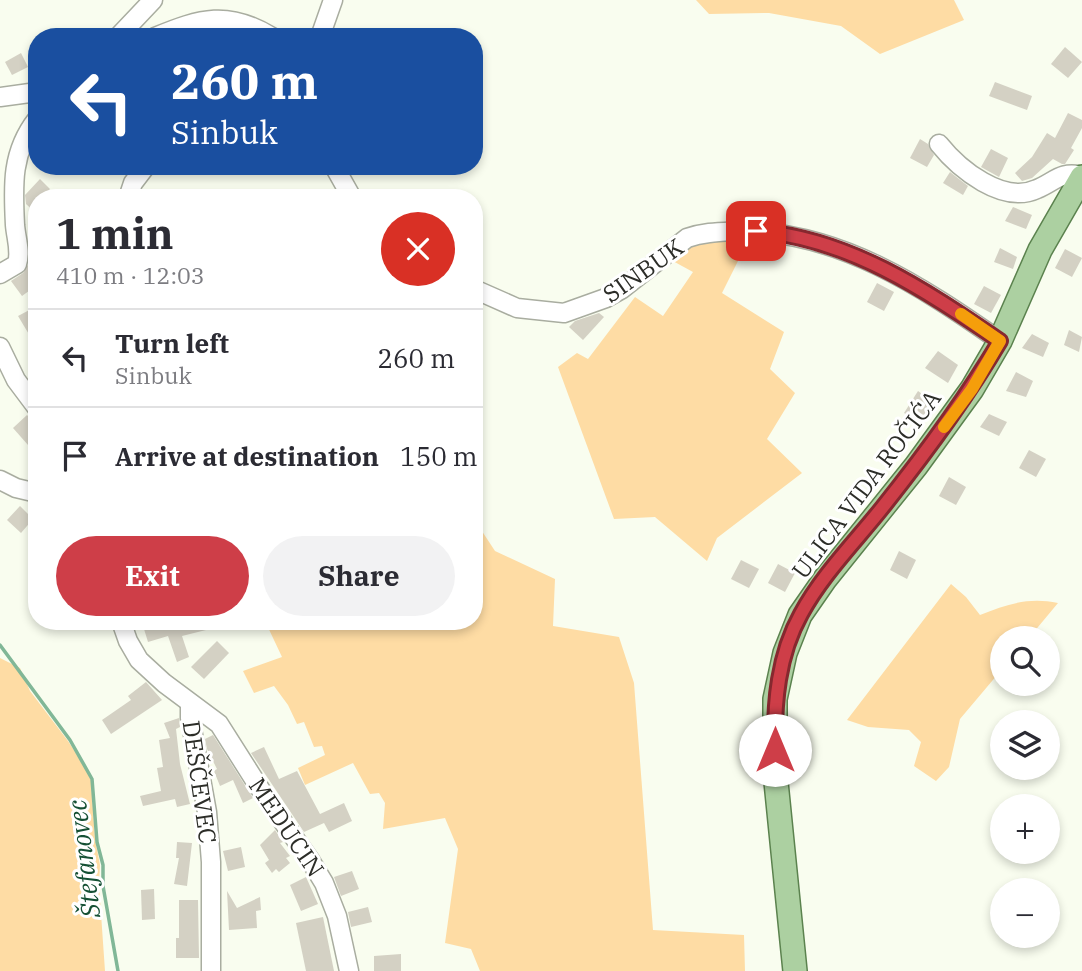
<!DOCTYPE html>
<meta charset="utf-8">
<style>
:root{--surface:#fff;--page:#f2f2f3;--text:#2b2b33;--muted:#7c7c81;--line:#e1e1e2;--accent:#ce3e48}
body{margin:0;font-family:"IBM Plex Serif",serif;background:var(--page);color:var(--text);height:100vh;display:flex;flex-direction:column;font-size:26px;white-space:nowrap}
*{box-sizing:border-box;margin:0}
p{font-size:23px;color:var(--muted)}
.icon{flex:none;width:38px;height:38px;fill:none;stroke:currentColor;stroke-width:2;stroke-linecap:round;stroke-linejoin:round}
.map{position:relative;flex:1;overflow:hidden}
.side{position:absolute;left:28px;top:189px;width:455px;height:441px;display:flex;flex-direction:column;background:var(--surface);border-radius:28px;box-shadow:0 4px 10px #0003}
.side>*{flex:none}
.hud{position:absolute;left:28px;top:28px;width:455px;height:147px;border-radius:28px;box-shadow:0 4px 10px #0003;background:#1a4fa0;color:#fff;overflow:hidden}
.fabs{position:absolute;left:990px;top:626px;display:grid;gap:14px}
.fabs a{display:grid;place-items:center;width:70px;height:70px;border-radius:50%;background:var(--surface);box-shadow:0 4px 10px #0003;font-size:35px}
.pin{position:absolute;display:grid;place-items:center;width:60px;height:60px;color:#fff;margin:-30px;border-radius:14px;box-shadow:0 4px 10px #0006}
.me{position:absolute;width:77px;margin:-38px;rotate:0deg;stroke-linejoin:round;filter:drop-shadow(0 0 5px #0008)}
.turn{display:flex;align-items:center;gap:24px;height:147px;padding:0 28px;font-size:32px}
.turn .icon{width:91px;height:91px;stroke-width:2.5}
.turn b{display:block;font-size:49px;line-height:60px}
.round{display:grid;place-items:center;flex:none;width:74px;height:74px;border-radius:37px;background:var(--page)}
.summary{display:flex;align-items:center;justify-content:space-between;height:119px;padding:0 28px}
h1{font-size:42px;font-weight:800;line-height:52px}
.action{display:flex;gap:14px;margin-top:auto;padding:14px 28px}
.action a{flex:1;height:80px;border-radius:42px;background:var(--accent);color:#fff;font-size:28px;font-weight:800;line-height:80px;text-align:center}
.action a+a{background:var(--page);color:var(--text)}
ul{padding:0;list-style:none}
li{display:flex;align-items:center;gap:21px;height:98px;padding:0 28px;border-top:2px solid var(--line)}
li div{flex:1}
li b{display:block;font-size:26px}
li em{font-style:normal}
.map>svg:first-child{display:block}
</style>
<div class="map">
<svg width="1082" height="971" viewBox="0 0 1082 971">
<rect width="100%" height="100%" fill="#f9fdef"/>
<g fill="#fedca4">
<polygon points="696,0 954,0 964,20 880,54 841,26 769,13 709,14"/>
<polygon points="734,235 748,241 722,293 784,332 770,369 795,393 767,439 802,473 717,538 707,561 655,517 614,519 558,367 577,353 588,359 635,297 663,316 693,272 671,260 687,247"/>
<polygon points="474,519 495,551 555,579 553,626 619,637 634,683 653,930 744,935 745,971 480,971 471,949 445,943 458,849 445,818 383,829 385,803 379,793 370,794 353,763 305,785 298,768 325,755 322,746 314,747 304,722 297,724 288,705 274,686 254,693 243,671 282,657 265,621 474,621"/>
<path d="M951 584 966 597 980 615C1007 604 1029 597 1058 603L1028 639H1003V668L960 719 949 767 936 781 914 766 921 742 909 730 868 727 847 720Z"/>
<polygon points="0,658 20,668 30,691 68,741 85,767 91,780 95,839 100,865 99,885 105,971 0,971"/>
</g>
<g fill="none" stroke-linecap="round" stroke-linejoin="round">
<polyline stroke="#81b797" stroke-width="3.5" points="0,645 70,740 92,779 97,842 103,865 103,886 118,971"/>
</g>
<g fill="#d4d1c4">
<polygon points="1065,47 1082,62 1068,78 1051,64"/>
<polygon points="21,53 28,67 12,75 5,62"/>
<polygon points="995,82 1032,96 1027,110 989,96"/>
<polygon points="1068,113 1082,120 1082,128 1071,148 1074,150 1065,164 1062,164 1053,159 1032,178 1022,181 1015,173 1032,157 1047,133 1055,138"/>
<polygon points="920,139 928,144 934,155 927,167 910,158"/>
<polygon points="991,149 1008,158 999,177 981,167"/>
<polygon points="950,172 968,186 963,195 943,183"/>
<polygon points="40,179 50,189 42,198 37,198 37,214 26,204 25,195"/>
<polygon points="1013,207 1032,215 1026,229 1005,221"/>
<polygon points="1000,248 1017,257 1013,269 994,262"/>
<polygon points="1065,249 1082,258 1072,277 1055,268"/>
<polygon points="37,257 37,285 22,296 11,281 23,273 29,263"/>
<polygon points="877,283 894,292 884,311 867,302"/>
<polygon points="984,286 1001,295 991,313 974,304"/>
<polygon points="37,306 37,332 30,336 18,316"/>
<polygon points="599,313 604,317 583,340 569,327 575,321"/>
<polygon points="1069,330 1082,337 1079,352 1064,345"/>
<polygon points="1032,334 1049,343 1043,357 1022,348"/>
<polygon points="938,351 958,365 948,383 925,368"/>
<polygon points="1016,372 1033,381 1026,397 1006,391"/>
<polygon points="918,391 933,402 921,422 904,413"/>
<polygon points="989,414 1007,422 999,436 980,427"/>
<polygon points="27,415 37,425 37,434 28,445 13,428"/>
<polygon points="1029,450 1046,459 1036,477 1019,468"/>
<polygon points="949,477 966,487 956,505 939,496"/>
<polygon points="20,506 33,519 21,533 7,520"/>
<polygon points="899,551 916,560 907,579 890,570"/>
<polygon points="741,560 759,569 749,588 731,579"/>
<polygon points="778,564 795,573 785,592 768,583"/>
<polygon points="179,621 229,621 230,624 182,636 189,657 177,662 168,636 148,642 144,629"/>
<polygon points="217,641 229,653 204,679 191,667"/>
<polygon points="146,682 162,700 111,734 102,720 131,700 128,696"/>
<polygon points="179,718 180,727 176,729 180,764 190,804 177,807 175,799 143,806 140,796 161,791 157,768 163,767 159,740 170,738 164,723"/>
<polygon points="213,735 253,798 243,803 233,780 220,786 214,771 217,769 207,749 205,739"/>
<polygon points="264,747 279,779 297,771 320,814 344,803 352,821 329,832 324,823 304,832 251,753"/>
<polygon points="275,830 283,842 280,843 290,856 286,858 290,863 279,872 276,869 272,873 265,863 269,860 260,845"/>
<polygon points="177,842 192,843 187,886 174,884 179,858 176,858"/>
<polygon points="241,847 245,867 228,871 223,851"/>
<polygon points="352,871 359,889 341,896 334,877"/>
<polygon points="306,877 318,904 301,911 290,885"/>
<polygon points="154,889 155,919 142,920 141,890"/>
<polygon points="227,891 237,908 260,897 261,910 256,911 257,928 229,930"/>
<polygon points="179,900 198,900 199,958 176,958 176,938 179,938"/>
<polygon points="368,907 372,922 351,927 348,912"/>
<polygon points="323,917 334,971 306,971 296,923"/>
<polygon points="401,954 401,971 374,971 374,956"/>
</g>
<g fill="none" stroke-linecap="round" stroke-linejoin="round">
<defs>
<g id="minor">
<polyline points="118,37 153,0"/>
<path d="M155 37C201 18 228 10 272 37"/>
<polyline points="320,37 333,0"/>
<polyline points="0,97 37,92"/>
<path d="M939 144C959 169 1003 205 1037 189 1054 182 1062 170 1082 176"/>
<polyline points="334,166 352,198"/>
<polyline points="128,198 133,183 146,166"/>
<path d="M0 274 17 264C21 251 16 238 15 225 13 186 11 152 37 119"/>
<path d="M474 289 517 308 564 313 606 298 622 289 687 238C704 232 721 232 739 231 839 231 921 286 1000 341"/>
<polyline points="0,347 16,380 37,408"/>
<polyline points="0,480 16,488 37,493"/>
<polyline points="121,621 128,641 139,660 164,683 219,724 264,795 310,860 324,883 337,916 349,971"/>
<polyline points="190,703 190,718 207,812 211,862 211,971"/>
</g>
<polyline id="major" points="795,971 775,772 775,699 785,653 800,615 825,579 916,466 972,389 1000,341 1040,250 1082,177"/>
</defs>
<use href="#minor" stroke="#a9ada0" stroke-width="21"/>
<use href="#major" stroke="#5b824e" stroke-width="26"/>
<use href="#minor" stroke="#fff" stroke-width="18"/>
<use href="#major" stroke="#acd0a1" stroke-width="23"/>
</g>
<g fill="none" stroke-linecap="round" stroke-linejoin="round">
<defs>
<path id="route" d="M756 231C849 238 925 290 1000 341 965 400 925 454 882 508 855 542 822 575 801 614 778 655 774 703 775 750"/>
</defs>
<use href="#route" stroke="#86282f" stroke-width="18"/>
<use href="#route" stroke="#ce3e48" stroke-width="12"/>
<polyline stroke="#f59e0b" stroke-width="12" points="944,427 972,389 1000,341 961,314"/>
</g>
<g text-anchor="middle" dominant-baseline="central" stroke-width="6" stroke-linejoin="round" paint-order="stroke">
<g font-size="24" fill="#2c2d28" stroke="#fff">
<text transform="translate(643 270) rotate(-35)">SINBUK</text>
<text transform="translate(866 484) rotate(-53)">ULICA VIDA ROČIĆA</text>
<text transform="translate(200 782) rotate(82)">DEŠČEVEC</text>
<text transform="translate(287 827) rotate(56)">MEDUCIN</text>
</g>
<g font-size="26" font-style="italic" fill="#155034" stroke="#fff">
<text transform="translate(83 859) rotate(-97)">Štefanovec</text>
</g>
</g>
</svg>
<div class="fabs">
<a><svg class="icon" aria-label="search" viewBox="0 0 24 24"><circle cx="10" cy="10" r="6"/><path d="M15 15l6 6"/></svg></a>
<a><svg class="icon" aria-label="layers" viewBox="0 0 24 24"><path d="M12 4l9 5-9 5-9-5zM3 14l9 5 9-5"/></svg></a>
<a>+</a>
<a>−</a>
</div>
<div class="pin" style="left:756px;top:231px;background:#d93025"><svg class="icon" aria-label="arrive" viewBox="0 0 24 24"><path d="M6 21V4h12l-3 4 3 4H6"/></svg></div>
<svg class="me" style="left:775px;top:750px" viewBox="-20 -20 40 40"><circle r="19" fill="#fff"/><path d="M0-13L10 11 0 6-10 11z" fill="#ce3e48"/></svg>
<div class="hud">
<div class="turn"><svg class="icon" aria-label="left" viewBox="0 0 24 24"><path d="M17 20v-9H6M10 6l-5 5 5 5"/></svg><div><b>260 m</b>Sinbuk</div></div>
</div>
<section class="side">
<div class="summary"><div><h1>1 min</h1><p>410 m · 12:03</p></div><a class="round" style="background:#d93025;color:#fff"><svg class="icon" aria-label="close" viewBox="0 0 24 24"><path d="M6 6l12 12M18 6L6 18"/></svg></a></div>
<ul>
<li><svg class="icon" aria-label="left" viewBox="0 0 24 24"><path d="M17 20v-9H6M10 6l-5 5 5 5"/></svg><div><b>Turn left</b><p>Sinbuk</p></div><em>260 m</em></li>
<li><svg class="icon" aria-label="arrive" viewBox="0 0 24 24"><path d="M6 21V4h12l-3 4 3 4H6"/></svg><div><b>Arrive at destination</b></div><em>150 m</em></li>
</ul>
<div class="action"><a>Exit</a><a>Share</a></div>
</section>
</div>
